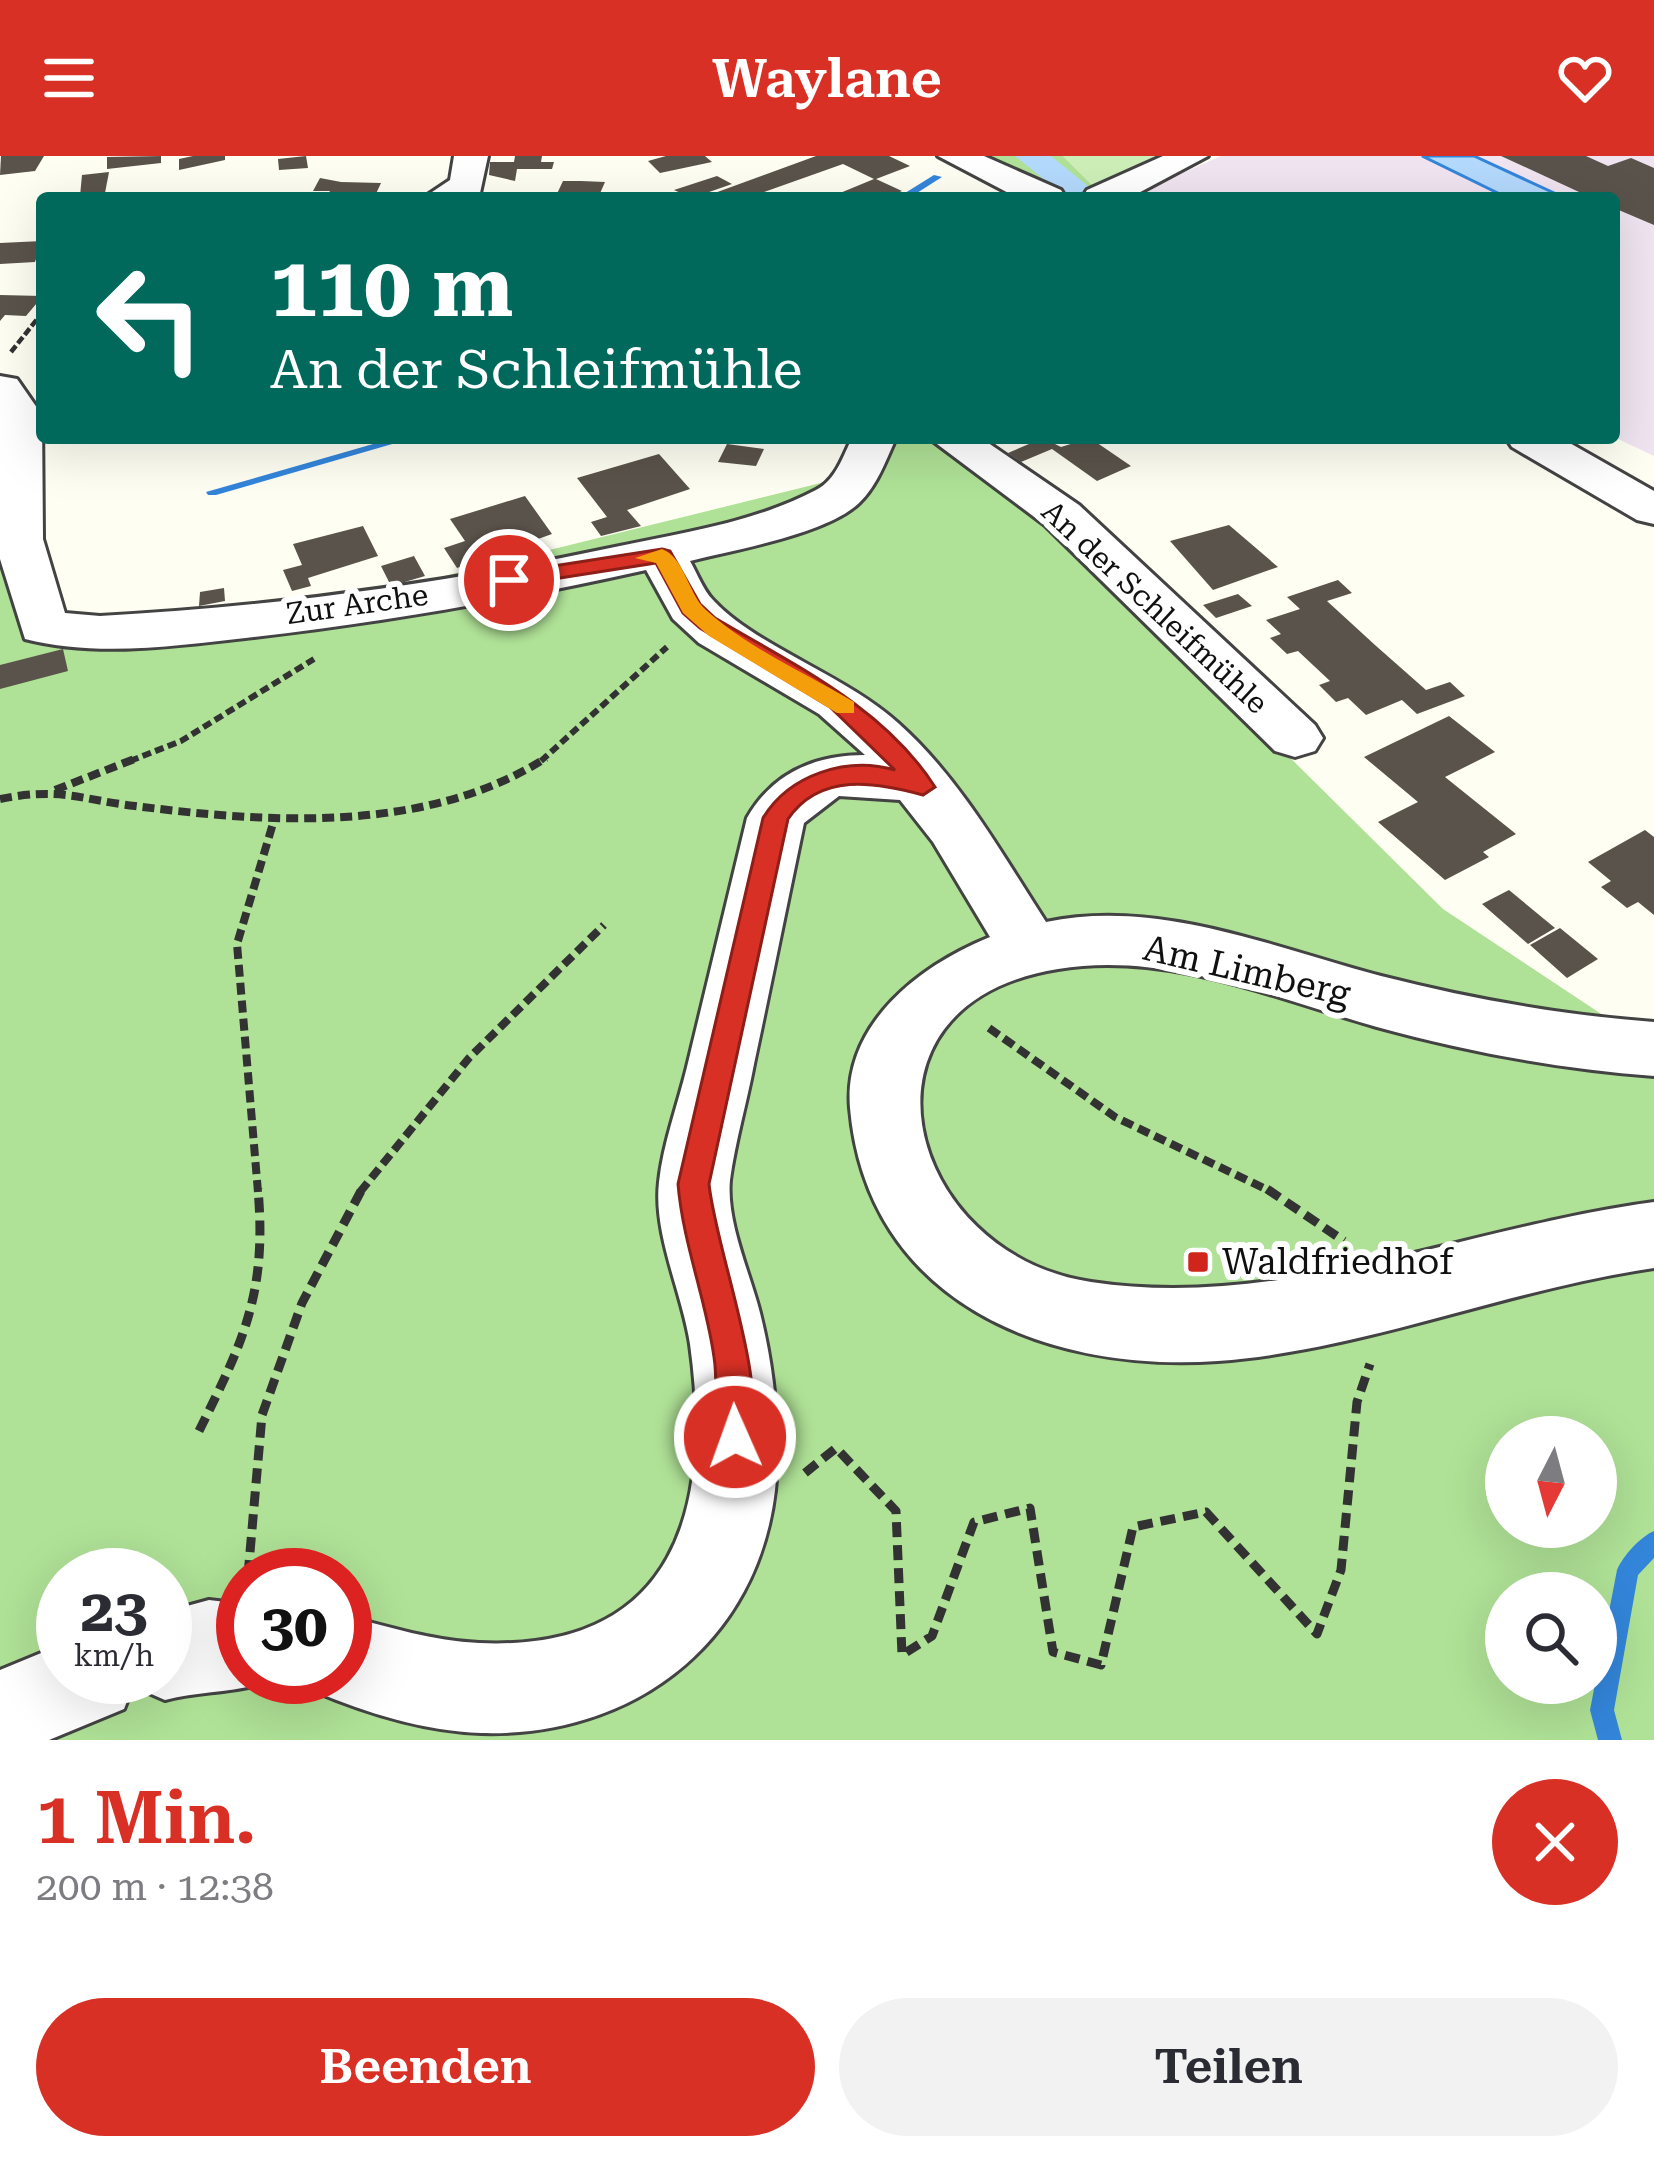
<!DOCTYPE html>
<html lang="de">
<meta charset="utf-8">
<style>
:root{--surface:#fff;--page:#f2f2f3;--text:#2b2b33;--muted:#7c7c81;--accent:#d93025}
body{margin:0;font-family:"Roboto Serif",serif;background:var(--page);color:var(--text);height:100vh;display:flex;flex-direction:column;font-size:45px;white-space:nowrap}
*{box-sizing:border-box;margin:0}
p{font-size:39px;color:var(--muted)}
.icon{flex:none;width:66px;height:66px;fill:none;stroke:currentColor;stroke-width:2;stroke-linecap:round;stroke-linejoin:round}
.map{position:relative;height:1584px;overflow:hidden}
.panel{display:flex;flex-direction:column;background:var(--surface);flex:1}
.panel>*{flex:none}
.hud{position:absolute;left:36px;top:36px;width:1584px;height:252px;border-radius:12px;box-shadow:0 12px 48px #0002;background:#00695c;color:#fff;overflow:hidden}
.needle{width:78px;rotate:186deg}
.tools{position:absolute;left:1485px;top:1260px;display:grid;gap:24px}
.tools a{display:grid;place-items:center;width:132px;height:132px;border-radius:50%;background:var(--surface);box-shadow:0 12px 48px #0002;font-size:60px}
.speed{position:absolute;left:36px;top:1392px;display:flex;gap:24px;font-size:60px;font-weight:700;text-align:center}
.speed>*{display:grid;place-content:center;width:156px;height:156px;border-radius:50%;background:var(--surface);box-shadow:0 12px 48px #0002;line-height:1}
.speed small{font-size:30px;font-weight:400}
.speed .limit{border:18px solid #d22;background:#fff;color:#111}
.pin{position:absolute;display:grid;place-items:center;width:102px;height:102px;color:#fff;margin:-51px;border:6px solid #fff;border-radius:50%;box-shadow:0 3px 12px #0007}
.me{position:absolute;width:132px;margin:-66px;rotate:358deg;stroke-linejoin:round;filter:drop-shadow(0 0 9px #0008)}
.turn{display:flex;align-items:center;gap:42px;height:252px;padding:0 36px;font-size:54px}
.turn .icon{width:156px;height:156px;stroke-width:2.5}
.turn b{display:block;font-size:84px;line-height:102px}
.round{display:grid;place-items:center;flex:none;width:126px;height:126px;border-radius:63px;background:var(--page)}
.overview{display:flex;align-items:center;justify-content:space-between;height:204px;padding:0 36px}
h1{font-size:72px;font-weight:600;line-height:90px;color:var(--accent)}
.button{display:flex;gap:24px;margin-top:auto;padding:24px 36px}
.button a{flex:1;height:138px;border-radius:72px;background:var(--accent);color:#fff;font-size:48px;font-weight:600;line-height:138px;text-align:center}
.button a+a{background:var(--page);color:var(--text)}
header{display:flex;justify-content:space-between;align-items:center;height:156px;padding:0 36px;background:var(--accent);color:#fff;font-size:54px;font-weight:600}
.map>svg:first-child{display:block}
</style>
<header><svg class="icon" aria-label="menu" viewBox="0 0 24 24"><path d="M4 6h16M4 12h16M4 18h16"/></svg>Waylane<svg class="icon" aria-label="heart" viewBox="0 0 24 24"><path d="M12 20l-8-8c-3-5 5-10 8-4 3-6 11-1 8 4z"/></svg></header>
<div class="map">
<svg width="1654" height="1584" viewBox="0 0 1654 1584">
<rect width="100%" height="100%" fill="#fffef3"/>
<polygon fill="#efe4ef" points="1221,0 1654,0 1654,300 1614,281 1614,42 1127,42"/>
<polygon fill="#ceeeb8" points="1063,0 1159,0 1093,30"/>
<g fill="#afe196" fill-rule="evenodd">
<polygon points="982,0 1063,0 1093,30 1056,34"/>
<path d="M891 282H925L1001 328 1169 482 1443 753 1654 893V1584H0V289L28 482 388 434 837 323ZM1506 1281H1596V1371H1506ZM63 1419H165V1521H63ZM243 1419H345V1521H243ZM1506 1437H1596V1527H1506Z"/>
</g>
<polygon fill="#b3d9fc" stroke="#3385da" stroke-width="3" points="1422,0 1474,0 1565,42 1508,42"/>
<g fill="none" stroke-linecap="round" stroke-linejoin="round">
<g fill="#3385da" fill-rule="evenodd">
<polygon points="934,19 942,21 909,42 897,42"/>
<polygon points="394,282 413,282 216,339 208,339 206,336"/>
<path d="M1654 1375V1402L1638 1419 1614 1554 1622 1584H1598L1590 1554 1617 1414C1623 1400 1640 1381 1654 1375Z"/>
</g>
<polygon fill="#b3d9fc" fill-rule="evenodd" points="1015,0 1051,0 1094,35 1089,42 1067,42"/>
</g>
<g fill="#5a534b">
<polygon points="1,0 44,0 35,15 0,19"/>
<polygon points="161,0 161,7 107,13 107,1"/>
<polygon points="193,0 225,0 225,4 179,14 179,3"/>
<polygon points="306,0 308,12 279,14 278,3"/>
<polygon points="515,0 542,0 541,6 554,6 552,13 517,13 515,25 489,19 490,6 514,6"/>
<polygon points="666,0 705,0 712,6 660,17 648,5"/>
<polygon points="816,0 889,0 910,10 876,23 902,35 886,42 828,42 874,23 843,8 747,42 701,42"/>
<polygon points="1501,0 1586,0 1608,10 1631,2 1654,12 1654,69 1614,52 1614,42 1592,42"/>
<polygon points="109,16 105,37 80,40 82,19"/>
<polygon points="717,20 732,28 692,42 674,34"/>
<polygon points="320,22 341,26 381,27 374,42 326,42 330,35 313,35"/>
<polygon points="563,25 581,25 605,26 598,42 555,42"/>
<polygon points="42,85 35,106 0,108 0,87"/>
<polygon points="0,139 42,140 42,141 26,160 5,159 0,165"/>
<polygon points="1043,282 1061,291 1090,282 1131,310 1097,325 1052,293 1021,306 1008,297"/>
<polygon points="727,288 764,293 756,310 718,306"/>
<polygon points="659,298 690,333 627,354 641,370 601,380 591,366 607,361 577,322"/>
<polygon points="525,340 552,378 457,412 444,392 465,385 450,363"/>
<polygon points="1229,369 1278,411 1213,434 1170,385"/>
<polygon points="363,370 378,400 308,422 311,430 292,435 283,414 302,409 293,388"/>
<polygon points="414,400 425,420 391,430 381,410"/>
<polygon points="1338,424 1352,437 1327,445 1375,489 1426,534 1450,526 1465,540 1417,558 1402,544 1366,559 1348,542 1336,546 1319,529 1330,525 1298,495 1287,498 1270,482 1281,478 1266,464 1300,453 1287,441"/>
<polygon points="224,432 225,445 199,450 200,436"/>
<polygon points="1238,438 1252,450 1216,462 1203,449"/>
<polygon points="63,493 68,515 0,533 0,509"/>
<polygon points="1449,560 1495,596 1445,621 1516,678 1483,696 1489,701 1445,724 1378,666 1418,646 1364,601"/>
<polygon points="1645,674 1654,681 1654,759 1638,746 1627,752 1601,731 1611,725 1588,706"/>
<polygon points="1509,734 1555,772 1528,788 1482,748"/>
<polygon points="1560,772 1598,803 1567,822 1530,789"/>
</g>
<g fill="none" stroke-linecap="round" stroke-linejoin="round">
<defs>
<g id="minor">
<polygon points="454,0 488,0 480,37 469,42 423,42 450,24"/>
<polygon points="938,0 984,0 1061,34 1066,42 1018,42"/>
<polygon points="1163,0 1208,0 1129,42 1082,42 1087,34"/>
<path d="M0 220 17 223 42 259 43 383 65 457 100 460C273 451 445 427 615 391 681 377 756 366 816 334 836 324 843 300 852 282H896C886 304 877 330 859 347 827 378 733 394 690 405 697 417 703 434 713 444 755 490 845 519 898 567 959 621 1002 698 1046 766 1158 742 1274 792 1381 820 1471 843 1561 859 1654 866V920C1560 913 1468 896 1377 871 1275 842 1166 795 1058 813 839 848 905 1098 1091 1126 1282 1155 1467 1071 1654 1046V1112C1508 1133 1366 1194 1218 1205 1045 1217 867 1145 850 952 843 867 921 809 990 781L933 686 900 644 839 640 804 667C787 748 771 828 754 908 747 946 735 986 730 1024 726 1066 750 1117 760 1157 771 1201 777 1247 777 1292 780 1464 651 1582 481 1577 424 1575 366 1557 314 1535L308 1521H345V1460C390 1471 433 1485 479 1487 677 1496 713 1351 690 1188 682 1136 653 1078 659 1026 663 988 678 948 687 911 707 828 727 745 747 662 772 618 814 599 865 599L819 558 699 487 673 463 646 414C516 443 386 466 254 481 180 489 99 502 25 483L0 403Z"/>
<polygon points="929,282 981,282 1079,349 1315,569 1323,582 1315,595 1295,601 1275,595 1045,369"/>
<polygon points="1506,282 1561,282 1654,335 1654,368 1637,364 1512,291"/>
<path d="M209 1444 243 1448V1521L274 1523C238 1538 203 1534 165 1544L133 1530 124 1553 49 1584H0V1514L63 1488V1521H165V1456Z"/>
</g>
</defs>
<use href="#minor" stroke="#434343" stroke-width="6"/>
<polyline stroke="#323232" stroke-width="4.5" stroke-dasharray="8 3" stroke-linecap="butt" points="11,196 42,157"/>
<g stroke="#323232" stroke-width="6" stroke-dasharray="9 4.5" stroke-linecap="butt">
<polyline points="130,605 181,585 314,503"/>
<polyline points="541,605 667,491"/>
</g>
<g stroke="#323232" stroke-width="8" stroke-dasharray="12 6" stroke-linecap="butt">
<polyline points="55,634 137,602"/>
<path d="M0 643C61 631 77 643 135 650 269 667 426 678 546 602"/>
<polyline points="989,872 1115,961 1272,1036"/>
<polyline points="258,1036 237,788 274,664"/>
<polyline points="360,1036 469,902 604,769"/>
</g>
<g stroke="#323232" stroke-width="9" stroke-dasharray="15 8" stroke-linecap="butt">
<polyline points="1267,1033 1344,1085"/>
<path d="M199 1275C244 1184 267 1137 258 1033"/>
<polyline points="805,1317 836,1292 896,1355 902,1499 932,1480 974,1366 1030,1352 1053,1496 1101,1509 1133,1371 1206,1356 1317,1478 1341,1414 1357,1246 1370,1208"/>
<polyline points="248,1419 262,1259 302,1147 362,1033"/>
</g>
<use href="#minor" fill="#fff" fill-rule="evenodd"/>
</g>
<path fill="#d93025" stroke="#8d1f18" stroke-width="3" d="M662 393 670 395 700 448 715 462C794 509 884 551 935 631L923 639C876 626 820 616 788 663L709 1028C716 1097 772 1234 747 1293L735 1298 723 1293C711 1265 719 1231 714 1201 706 1143 683 1088 678 1028L763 662C789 619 846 600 895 614L830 551 700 472 683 457 656 407 509 430 498 424 509 417Z"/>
<path fill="#f59e0b" d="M662 393C685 402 688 438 706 454 748 492 805 517 854 546V557H837L709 480 683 457 656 407 635 402Z"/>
<rect fill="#cf251a" stroke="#fff" stroke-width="4.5" x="1186" y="1094" width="24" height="24" rx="6"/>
<g text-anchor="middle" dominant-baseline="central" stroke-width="12" stroke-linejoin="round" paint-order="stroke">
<g font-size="30" fill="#101010" stroke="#fff">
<text transform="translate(357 448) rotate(-8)">Zur Arche</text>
<text transform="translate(1155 451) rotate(43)">An der Schleifmühle</text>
</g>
<g font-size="36" fill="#101010" stroke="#fff">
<text transform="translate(1247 815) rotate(13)">Am Limberg</text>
</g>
<g font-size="36" fill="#101010" stroke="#fff" text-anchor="start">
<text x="1222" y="1106">Waldfriedhof</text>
</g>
</g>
</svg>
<div class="tools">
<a><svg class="needle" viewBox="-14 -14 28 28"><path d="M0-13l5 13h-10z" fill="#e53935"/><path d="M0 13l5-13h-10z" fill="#7c7c81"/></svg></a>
<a><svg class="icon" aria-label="search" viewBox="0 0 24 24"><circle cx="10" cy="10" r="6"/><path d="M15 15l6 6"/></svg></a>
</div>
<div class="speed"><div>23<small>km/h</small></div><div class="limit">30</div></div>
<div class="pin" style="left:509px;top:424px;background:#d93025"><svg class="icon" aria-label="arrive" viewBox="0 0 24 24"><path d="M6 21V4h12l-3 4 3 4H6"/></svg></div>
<svg class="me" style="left:735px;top:1281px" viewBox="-20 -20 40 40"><circle r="17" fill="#d93025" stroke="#fff" stroke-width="3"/><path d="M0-11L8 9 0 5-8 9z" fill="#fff"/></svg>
<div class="hud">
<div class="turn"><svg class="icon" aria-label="left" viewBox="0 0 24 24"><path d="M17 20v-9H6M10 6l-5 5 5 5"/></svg><div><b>110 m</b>An der Schleifmühle</div></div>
</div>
</div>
<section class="panel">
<div class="overview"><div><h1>1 Min.</h1><p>200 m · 12:38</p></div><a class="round" style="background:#d93025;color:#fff"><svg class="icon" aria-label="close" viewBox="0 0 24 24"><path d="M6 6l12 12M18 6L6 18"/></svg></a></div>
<div class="button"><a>Beenden</a><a>Teilen</a></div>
</section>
